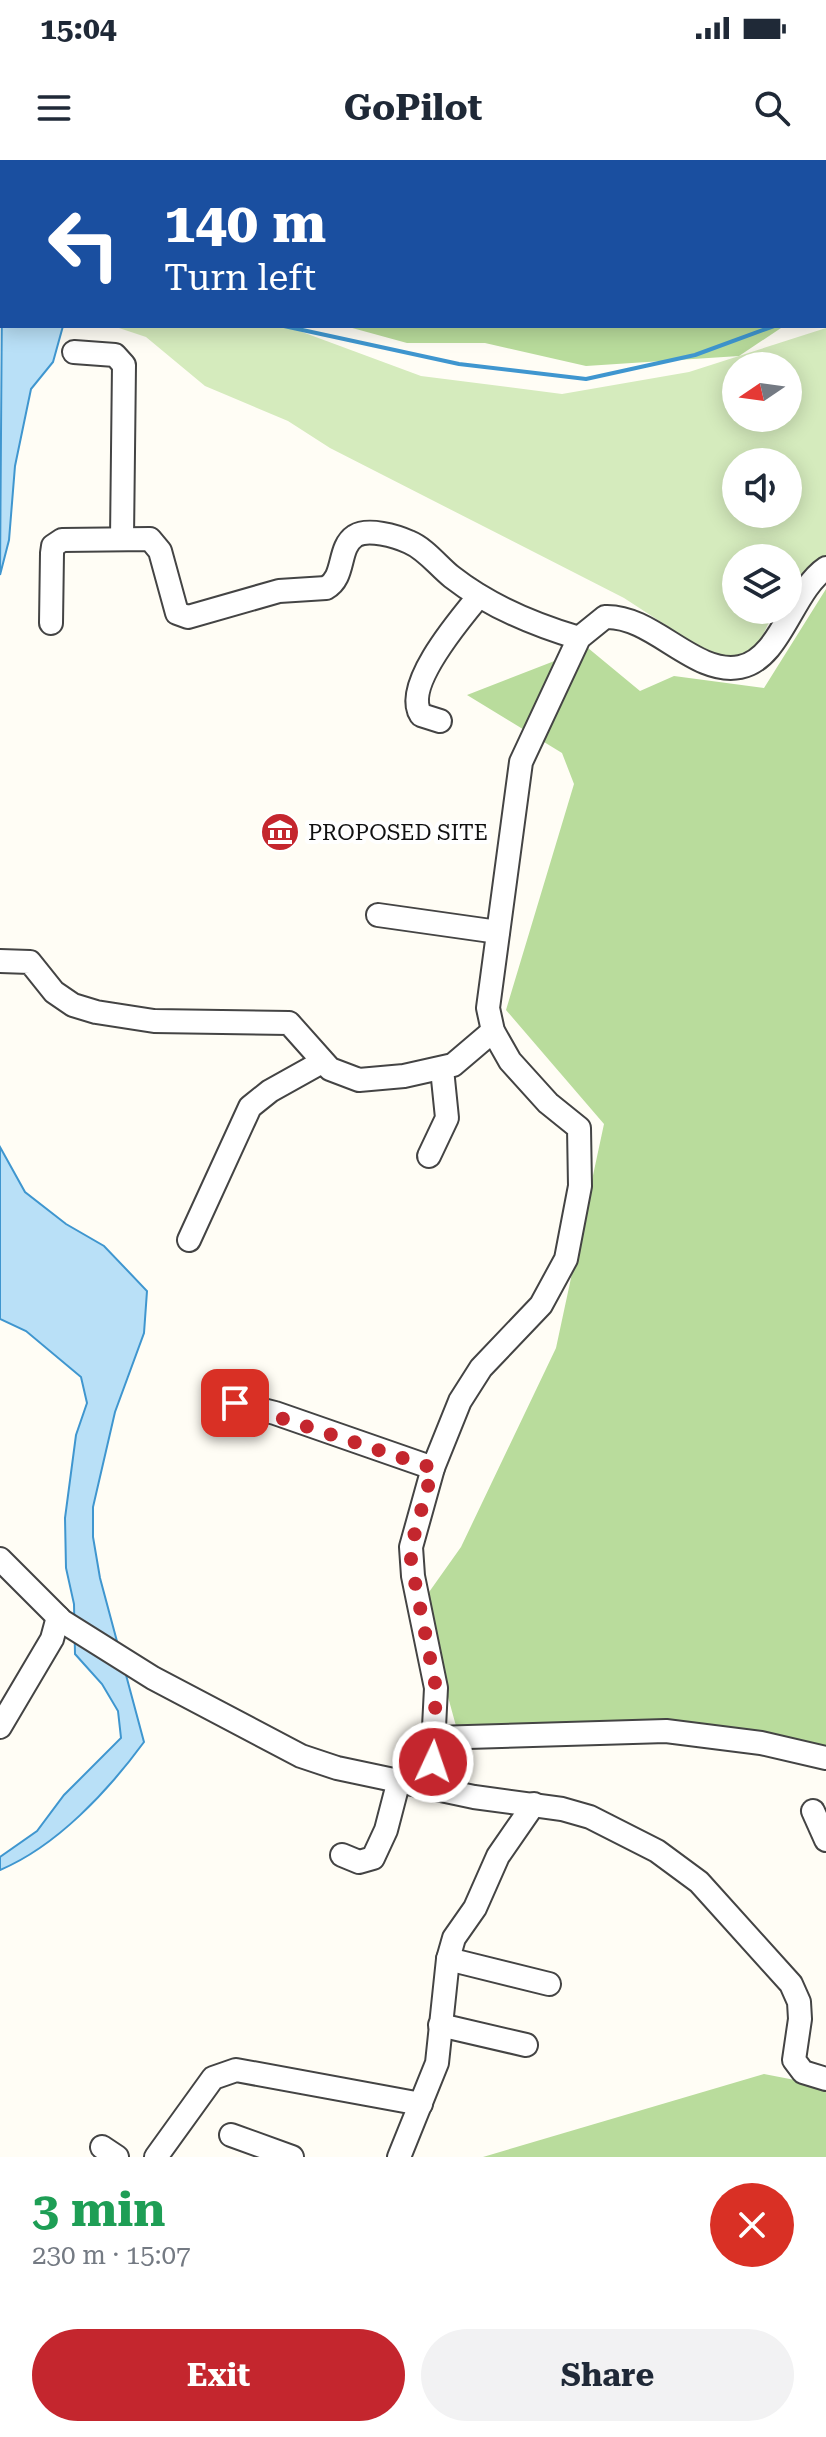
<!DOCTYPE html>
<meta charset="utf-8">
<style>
:root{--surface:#fff;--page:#f2f2f3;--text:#1f2937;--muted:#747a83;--accent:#c4262e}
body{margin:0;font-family:"Roboto Serif",serif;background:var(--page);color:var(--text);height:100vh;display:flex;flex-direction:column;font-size:30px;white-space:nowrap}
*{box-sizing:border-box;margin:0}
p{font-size:26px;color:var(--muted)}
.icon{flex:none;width:44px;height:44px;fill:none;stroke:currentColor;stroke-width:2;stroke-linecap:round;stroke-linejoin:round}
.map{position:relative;height:1997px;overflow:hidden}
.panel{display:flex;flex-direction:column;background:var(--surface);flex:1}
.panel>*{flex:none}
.guide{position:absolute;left:0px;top:0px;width:826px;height:168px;box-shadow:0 4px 20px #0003;background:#1a4fa0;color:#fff;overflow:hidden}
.needle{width:52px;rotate:257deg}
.buttons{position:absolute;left:722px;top:192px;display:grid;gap:16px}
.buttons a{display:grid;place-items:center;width:80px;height:80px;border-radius:50%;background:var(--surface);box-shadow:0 4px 20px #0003;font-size:40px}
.pin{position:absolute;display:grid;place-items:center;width:68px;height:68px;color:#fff;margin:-34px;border-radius:16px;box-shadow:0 4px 12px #0006}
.me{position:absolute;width:88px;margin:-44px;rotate:3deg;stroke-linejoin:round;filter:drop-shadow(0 0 6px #0008)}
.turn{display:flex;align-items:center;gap:28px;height:168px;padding:0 32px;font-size:36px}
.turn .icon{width:104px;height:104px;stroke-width:2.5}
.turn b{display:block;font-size:56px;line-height:68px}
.round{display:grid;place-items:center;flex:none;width:84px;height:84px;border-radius:42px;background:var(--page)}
.head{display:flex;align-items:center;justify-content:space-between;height:136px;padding:0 32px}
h1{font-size:48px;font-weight:700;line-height:60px;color:#1e9e55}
.button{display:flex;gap:16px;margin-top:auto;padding:16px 32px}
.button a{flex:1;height:92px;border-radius:48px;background:var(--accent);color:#fff;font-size:32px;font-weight:700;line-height:92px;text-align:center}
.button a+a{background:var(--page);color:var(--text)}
.status{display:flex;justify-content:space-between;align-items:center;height:56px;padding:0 40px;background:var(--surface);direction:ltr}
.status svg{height:22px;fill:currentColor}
header{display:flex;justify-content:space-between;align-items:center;height:104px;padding:0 32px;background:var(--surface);font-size:36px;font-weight:700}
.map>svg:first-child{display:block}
</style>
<div class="status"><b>15:04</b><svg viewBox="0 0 49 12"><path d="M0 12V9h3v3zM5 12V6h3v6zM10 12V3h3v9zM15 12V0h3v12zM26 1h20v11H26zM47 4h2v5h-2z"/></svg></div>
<header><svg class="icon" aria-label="menu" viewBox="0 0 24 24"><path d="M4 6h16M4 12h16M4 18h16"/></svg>GoPilot<svg class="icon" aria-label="search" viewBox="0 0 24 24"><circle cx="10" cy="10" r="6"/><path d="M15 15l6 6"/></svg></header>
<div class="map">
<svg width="826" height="1997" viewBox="0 0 826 1997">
<rect width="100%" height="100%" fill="#fffdf5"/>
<path fill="#d5ebbd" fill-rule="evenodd" d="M113 166H286L421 216 562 234 689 212 826 168V419L788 447V398H736V450H785L769 462 744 516 624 438 330 288 288 261 205 226 146 177ZM736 206H788V258H736ZM736 302H788V354H736Z"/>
<g fill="#b9dc9c">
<polygon points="14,0 790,0 791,2 16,2"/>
<polygon points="345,166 784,166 739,196 586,206 485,183 407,183"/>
<polygon points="826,429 826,1592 456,1566 422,1442 461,1387 556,1188 604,964 506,850 574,624 562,593 467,535 588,488 640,531 674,516 764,528"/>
<polygon points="764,1914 826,1926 826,1997 483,1997"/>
</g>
<g fill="#b9e0f7" stroke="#3f96cf" stroke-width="2">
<polygon points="2,133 2,166 63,166 53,202 31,229 15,306 9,380 0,415"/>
<path d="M0 987 25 1032 66 1064 104 1086 147 1131 144 1173 115 1252 93 1347V1377L100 1418 144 1582C108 1631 57 1686 0 1710V1697L37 1671 64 1635 121 1578 118 1551 102 1524 75 1494 74 1444 66 1408 65 1358 76 1275 87 1243 81 1217 26 1171 0 1159Z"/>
</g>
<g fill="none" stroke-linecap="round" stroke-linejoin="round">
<g stroke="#3f96cf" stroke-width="4">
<polyline points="824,148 826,147"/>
<polyline points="284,166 459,204 586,219 695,195 774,166"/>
</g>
<defs>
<g id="minor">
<polyline points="0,54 2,55"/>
<polyline points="0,114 2,116"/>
<polyline points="74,192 115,195 124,205 122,378"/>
<path d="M51 463 52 393 53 386 62 380 150 379 160 391 177 453 188 457 279 431 326 428C346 417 337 388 355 376 368 368 396 376 409 382 426 389 438 406 452 417 489 446 535 465 579 478"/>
<path d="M440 561 421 555C402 526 461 458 479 436"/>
<polyline points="378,755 498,772"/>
<polyline points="0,801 30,802 54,832 73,845 96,852 154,861 289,863 330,909 359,920 404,916 453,905 493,871"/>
<polyline points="429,996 447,958 442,909"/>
<polyline points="189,1080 250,947 270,931 322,902"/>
<polyline points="235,1243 275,1253 433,1308"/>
<polyline points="0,1399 62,1461 153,1518 301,1596 337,1608 474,1637 562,1649 590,1657 657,1691 699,1722 791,1824 799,1842 800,1859 794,1900 803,1912 826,1919"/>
<polyline points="0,1567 52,1479 58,1457"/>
<polyline points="434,1578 666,1571 761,1583 826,1598"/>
<path d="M431 1626 436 1528 413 1416 411 1387 433 1308 460 1241 481 1208 541 1145 566 1099 580 1026 579 968 548 943 510 901 493 871 488 848 521 602 579 478 605 457C653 455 694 516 740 507 781 499 792 431 826 408"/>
<polyline points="813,1651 826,1680"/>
<polyline points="342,1695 359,1702 373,1698 386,1670 399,1620"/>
<polyline points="448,1799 549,1824"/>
<polyline points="440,1865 526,1885"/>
<polyline points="231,1975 292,1997"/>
<polyline points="102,1987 117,1997"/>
<polyline points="156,1997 213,1918 236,1910 421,1944"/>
<polyline points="399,1997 437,1903 448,1799 454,1778 475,1748 498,1696 534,1644"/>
</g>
</defs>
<use href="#minor" stroke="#444" stroke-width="26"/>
<polyline stroke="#333" stroke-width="3" stroke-dasharray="8 4" stroke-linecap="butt" points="759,2 759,0"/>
<use href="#minor" stroke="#fff" stroke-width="22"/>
</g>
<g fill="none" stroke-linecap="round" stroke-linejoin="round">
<polyline stroke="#c4262e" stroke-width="14" stroke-dasharray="0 25.2" points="235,1243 433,1308 411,1387 411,1402 436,1528 433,1602"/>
</g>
<defs>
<symbol id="museum-disc" viewBox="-11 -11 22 22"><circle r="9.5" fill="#c4262e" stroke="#fff"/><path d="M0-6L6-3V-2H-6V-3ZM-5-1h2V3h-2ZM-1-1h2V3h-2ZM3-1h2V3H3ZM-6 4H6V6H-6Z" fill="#fff"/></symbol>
</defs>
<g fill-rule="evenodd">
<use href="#museum-disc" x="258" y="650" width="44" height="44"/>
</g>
<g text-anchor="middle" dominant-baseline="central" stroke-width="8" stroke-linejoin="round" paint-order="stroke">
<g font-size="22" fill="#111" stroke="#fff" text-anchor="start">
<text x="308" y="672">PROPOSED SITE</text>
</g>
</g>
</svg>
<div class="buttons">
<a><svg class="needle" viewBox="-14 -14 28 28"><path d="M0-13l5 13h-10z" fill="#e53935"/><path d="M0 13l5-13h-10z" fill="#747a83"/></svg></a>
<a><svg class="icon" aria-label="sound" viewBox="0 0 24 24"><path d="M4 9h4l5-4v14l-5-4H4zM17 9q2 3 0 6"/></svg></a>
<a><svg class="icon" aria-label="layers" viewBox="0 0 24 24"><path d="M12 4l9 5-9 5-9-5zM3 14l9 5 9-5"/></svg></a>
</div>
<div class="pin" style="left:235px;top:1243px;background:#d93025"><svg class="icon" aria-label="arrive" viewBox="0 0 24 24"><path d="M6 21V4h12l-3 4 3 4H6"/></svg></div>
<svg class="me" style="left:433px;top:1602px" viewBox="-20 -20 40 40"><circle r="17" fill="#c4262e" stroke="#fff" stroke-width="3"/><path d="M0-11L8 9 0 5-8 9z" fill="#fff"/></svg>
<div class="guide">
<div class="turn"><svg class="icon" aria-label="left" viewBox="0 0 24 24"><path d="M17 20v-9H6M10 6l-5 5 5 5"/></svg><div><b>140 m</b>Turn left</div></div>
</div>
</div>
<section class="panel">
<div class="head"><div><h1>3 min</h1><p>230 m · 15:07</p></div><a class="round" style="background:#d93025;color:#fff"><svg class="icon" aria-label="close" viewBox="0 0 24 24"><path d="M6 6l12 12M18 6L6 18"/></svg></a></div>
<div class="button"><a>Exit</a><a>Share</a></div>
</section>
